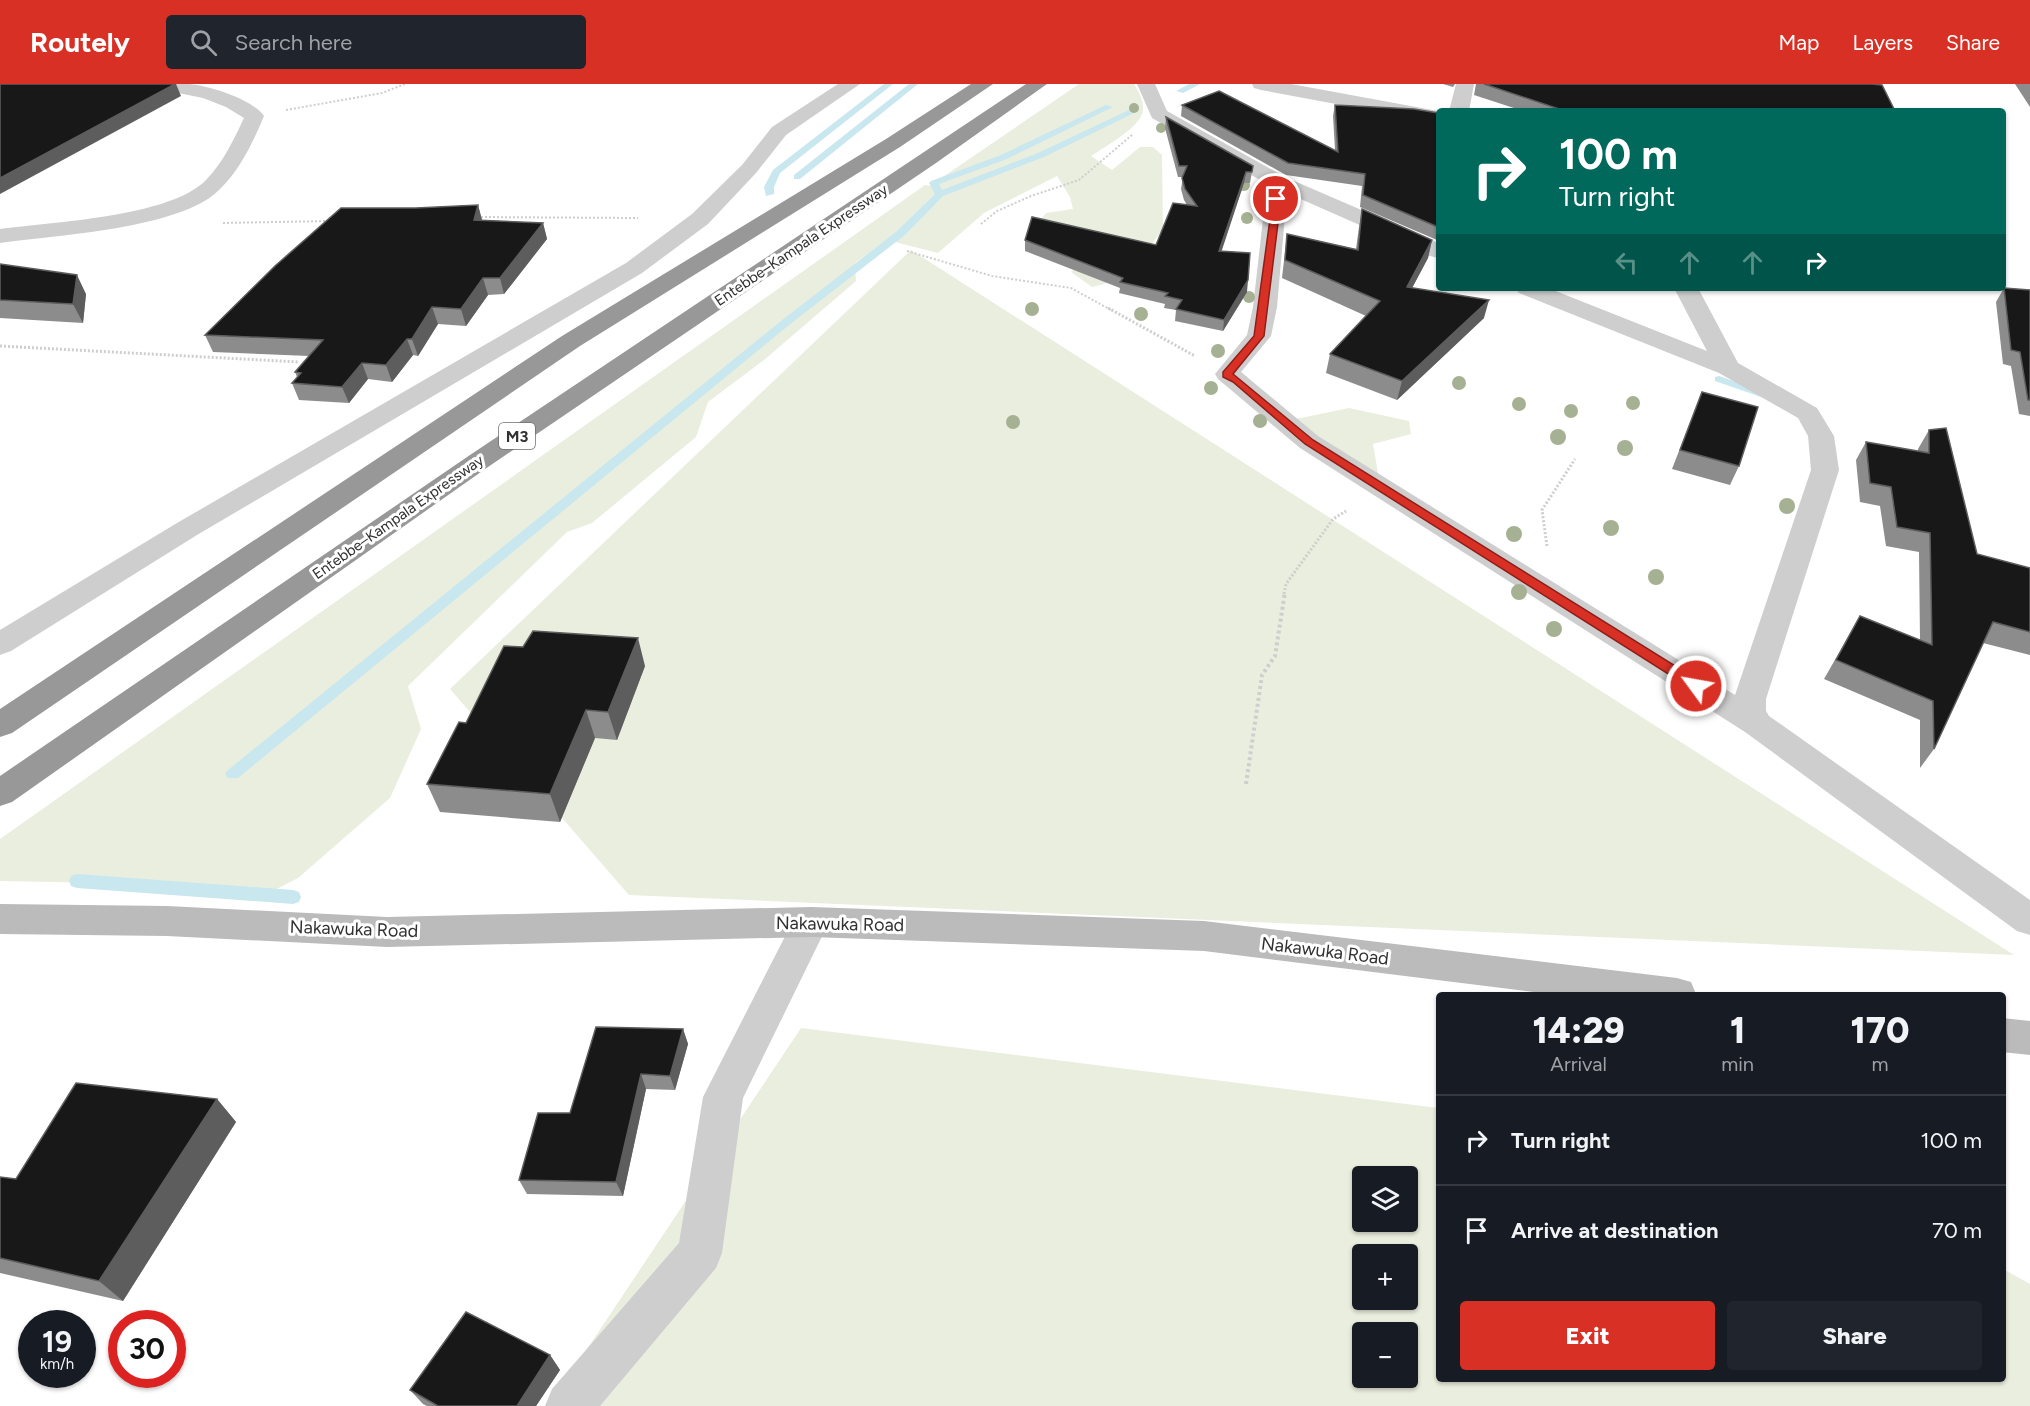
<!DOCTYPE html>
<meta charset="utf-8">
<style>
:root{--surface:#171b24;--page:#20242c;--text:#f1f3f6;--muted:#9ea1a6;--line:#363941;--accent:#d93025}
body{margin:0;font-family:Figtree,sans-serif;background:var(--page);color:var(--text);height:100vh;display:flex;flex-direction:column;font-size:22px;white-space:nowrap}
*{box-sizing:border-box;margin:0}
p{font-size:20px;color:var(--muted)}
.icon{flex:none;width:33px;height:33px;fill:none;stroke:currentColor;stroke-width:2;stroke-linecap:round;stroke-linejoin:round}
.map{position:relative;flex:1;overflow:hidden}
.drawer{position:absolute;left:1436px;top:908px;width:570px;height:390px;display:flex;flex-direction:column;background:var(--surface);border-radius:6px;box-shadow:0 2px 4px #0004}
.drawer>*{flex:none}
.banner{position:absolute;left:1436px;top:24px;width:570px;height:183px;border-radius:6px;box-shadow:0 2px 4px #0004;background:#00695c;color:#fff;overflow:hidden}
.buttons{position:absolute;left:1352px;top:1082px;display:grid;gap:12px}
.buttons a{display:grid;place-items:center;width:66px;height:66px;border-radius:6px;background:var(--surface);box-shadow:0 2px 4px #0004;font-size:30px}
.speed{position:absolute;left:18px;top:1226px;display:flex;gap:12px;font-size:30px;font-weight:700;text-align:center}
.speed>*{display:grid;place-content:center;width:78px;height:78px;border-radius:50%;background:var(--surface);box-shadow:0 2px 4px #0004;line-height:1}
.speed small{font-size:15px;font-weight:400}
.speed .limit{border:9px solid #d22;background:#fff;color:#111}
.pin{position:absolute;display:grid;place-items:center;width:51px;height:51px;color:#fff;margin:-26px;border:3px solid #fff;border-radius:50%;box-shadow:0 2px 6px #0007}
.me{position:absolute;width:66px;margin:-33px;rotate:302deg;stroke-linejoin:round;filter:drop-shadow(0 0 4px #0008)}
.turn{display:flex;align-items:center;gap:21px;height:126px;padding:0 24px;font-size:27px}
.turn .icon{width:78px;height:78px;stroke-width:2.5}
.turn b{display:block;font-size:42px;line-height:51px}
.lanes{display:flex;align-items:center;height:57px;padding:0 24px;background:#0003;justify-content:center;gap:30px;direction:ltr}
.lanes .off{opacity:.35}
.eta{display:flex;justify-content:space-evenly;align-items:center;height:102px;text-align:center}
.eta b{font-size:36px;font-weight:800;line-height:42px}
.action{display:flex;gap:12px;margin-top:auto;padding:12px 24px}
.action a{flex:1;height:69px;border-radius:6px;background:var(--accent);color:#fff;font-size:24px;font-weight:800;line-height:69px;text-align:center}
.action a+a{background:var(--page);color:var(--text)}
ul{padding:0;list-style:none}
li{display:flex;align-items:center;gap:18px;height:90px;padding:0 24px;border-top:2px solid var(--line)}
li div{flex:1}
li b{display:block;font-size:22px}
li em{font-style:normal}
header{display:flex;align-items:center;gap:36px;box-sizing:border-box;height:84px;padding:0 30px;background:var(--accent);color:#fff}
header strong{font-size:28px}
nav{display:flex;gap:33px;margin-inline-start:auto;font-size:21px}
.search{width:420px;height:54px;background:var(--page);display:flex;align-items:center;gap:15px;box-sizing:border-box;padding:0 21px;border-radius:6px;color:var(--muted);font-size:22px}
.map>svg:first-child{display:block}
</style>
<header>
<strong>Routely</strong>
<div class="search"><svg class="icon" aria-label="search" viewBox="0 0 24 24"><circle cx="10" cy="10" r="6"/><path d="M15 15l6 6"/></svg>Search here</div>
<nav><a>Map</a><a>Layers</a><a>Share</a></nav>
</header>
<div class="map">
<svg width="2030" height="1322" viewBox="0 0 2030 1322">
<rect width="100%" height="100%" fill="#fff"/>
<g fill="#eaeede" fill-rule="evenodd">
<path d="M1079 0H1134C1139 8 1144 17 1143 26 1142 43 1104 63 1091 72L1112 86 1140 63H1153L1162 71 1163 145 1127 194 1092 203 1071 188 1093 169 1038 139 1046 129 1073 125 1070 113 1057 92 984 129 938 169 891 157 940 110 934 99Z"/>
<polygon points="925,101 931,102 936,109 897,148 855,179 856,197 764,276 708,318 696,353 592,439 567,448 408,602 421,645 390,714 298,794 267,810 107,799 0,797 0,755"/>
<polygon points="911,166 2014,871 629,811 450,605"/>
<polygon points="1349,324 1409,337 1411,350 1373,360 1378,389 1364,401 1296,335"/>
<path d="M801 944 1438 1024V1294H2002L2003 1185 2030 1200V1322H549ZM1362 1092H1407V1137H1362ZM1362 1170H1407V1215H1362ZM1362 1248H1407V1293H1362Z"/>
</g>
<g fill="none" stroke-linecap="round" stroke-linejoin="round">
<g fill="#c9e7ef" fill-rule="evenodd">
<polygon points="884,0 893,0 780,89 774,103 774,110 766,112 764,103 773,86"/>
<polygon points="909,0 918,0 800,95 794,95 794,91"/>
<polygon points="1189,0 1200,0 1183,9 1176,7"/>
<polygon points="1106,21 1113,23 1007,75 939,100 942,106 1038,69 1129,26 1136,28 1044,73 943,112 905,151 789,241 238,694 228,694 225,690 228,686 781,237 897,147 935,110 929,99 931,97 1001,71"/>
<polygon points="1719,292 1768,309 1770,311 1764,314 1715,297 1715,293"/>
<polygon points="77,790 293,806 299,808 301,813 299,818 293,820 77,804 71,802 69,797 71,792"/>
</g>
<g stroke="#cecece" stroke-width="2" stroke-dasharray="2 2" stroke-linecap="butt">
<polyline points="286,26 382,9 405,0"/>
<polyline points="477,133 638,134"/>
<polyline points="223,139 329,137"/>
<polyline points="981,140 997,127 1031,112 1079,96 1132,51"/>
<polyline points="907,167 992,192 1071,204 1111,226"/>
<polyline points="1442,212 1451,204"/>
</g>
<g stroke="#cecece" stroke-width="3" stroke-dasharray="2 2" stroke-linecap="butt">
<polyline points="1108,224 1195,272"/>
<polyline points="0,262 299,278"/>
<polyline points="1547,462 1542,426 1575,375"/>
<polyline points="1284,510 1286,500 1333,435 1346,427"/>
</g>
<polyline stroke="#cecece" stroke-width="4" stroke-dasharray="3 3" stroke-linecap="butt" points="1246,700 1262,591 1275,572 1285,508"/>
<g fill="#cecece" fill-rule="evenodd">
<path d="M152 0C164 0 178 0 190 0 210 2 252 15 264 32 253 58 240 86 219 106 180 145 56 151 0 159V145C52 138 170 133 206 96 223 79 234 55 244 34L226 23 203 14 154 4Z"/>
<polygon points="838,0 860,0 786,51 756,89 708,140 642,189 197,451 11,567 0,571 0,546 177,439 626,179 692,130 742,81 772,43"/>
<polygon points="1137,0 1155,0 1167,27 1285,93 1438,159 1438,174 1430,172 1287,109 1277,223 1271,252 1241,288 1318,352 1735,611 1811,386 1808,352 1798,334 1719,289 1519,209 1515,204 1548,204 1707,267 1674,204 1698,204 1738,279 1817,324 1834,352 1839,386 1766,615 1766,627 1769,632 2030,816 2030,851 2017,847 1745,648 1300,364 1218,295 1215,290 1247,251 1253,223 1267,100 1152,34"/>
<polygon points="1252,0 1291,0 1438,27 1438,39 1261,6 1254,4"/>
<polygon points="1456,0 1474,0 1469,27 1449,27"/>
<polygon points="811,823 824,827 829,838 743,1014 722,1169 716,1184 600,1322 545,1322 552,1305 679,1159 703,1013 798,827"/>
</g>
<g fill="#bbb" fill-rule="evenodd">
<polygon points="0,820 167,822 387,833 811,823 1204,837 1677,894 1691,898 1696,910 1550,910 1204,867 811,853 387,863 167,852 0,850"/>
<polygon points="2002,934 2030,937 2030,971 2002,968"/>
</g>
<g fill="#989898" fill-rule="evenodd">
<polygon points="971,0 993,0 900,63 580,262 12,649 0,653 0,625 562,252 886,55"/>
<polygon points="1026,0 1047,0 936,79 488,383 12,718 0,722 0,692 470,371"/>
</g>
</g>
<g fill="#a6b093">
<circle cx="1134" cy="24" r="5"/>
<circle cx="1161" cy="44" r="5"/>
<circle cx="1244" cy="101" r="6"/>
<circle cx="1247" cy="134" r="6"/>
<circle cx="1249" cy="213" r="6"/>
<circle cx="1032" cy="225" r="7"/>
<circle cx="1141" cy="230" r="7"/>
<circle cx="1218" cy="267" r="7"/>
<circle cx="1459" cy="299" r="7"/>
<circle cx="1211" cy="304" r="7"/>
<circle cx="1633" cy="319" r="7"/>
<circle cx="1519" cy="320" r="7"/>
<circle cx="1571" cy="327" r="7"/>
<circle cx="1260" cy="337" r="7"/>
<circle cx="1013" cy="338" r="7"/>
<circle cx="1558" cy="353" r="8"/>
<circle cx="1625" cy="364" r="8"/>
<circle cx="1787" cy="422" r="8"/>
<circle cx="1611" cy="444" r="8"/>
<circle cx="1514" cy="450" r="8"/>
<circle cx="1656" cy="493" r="8"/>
<circle cx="1519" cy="508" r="8"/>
<circle cx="1554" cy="545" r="8"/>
</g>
<g fill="#8c8c8c">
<polygon points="1443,0 1455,0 1453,3"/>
<polygon points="1476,0 1872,0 1895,27 1523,27 1474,11"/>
<polygon points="2015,0 2030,0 2030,23"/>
<polygon points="1182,21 1335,66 1333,32 1335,21 1438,29 1438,154 1437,156 1360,123 1362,102 1286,91 1181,32"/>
<polygon points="1166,33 1253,82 1250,99 1244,99 1221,167 1247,208 1223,247 1175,237 1176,226 1164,224 1165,220 1119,209 1120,204 1025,167 1025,156 1156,161 1187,121 1184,116 1181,105 1183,93 1178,93 1165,44"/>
<polygon points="478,121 482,136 543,139 547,155 504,210 488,211 466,242 438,240 418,272 413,271 392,298 368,295 349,319 299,316 292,299 297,293 295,288 309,272 213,268 205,251 416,124"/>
<polygon points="1362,125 1432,156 1428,174 1412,204 1484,234 1397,316 1326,289 1330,270 1366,232 1282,194 1287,150 1356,165 1359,143"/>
<polygon points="0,180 86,210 83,239 0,234"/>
<polygon points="2004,204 2030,206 2030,332 2019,330 2011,282 2003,280 1996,218"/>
<polygon points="1702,308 1739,382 1730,401 1672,385"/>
<polygon points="1929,346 1977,470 2030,484 2030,571 1983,559 1934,665 1920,684 1920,636 1824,595 1860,532 1920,556 1919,468 1886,462 1880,422 1860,418 1856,376 1866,358 1918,367 1918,365"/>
<polygon points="645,582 617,656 595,654 560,738 440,728 427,700 466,639"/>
<polygon points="683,945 688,960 675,1006 646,1005 623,1112 527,1110 519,1096 570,1029"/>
<polygon points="217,1015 236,1038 123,1217 0,1189 0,1093 16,1095"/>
<polygon points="550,1271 560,1286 536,1322 427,1322 423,1320 410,1306"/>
</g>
<g fill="#5d5d5d">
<polygon points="175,0 176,0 181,12 0,110 0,94"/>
<polygon points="1246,88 1244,99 1218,178 1219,167"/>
<polygon points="478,121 482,136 474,136"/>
<polygon points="543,139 547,155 504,210 500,194"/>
<polygon points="1432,156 1428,174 1403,221 1407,203"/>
<polygon points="77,191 86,210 83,239 73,220"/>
<polygon points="483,194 488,211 466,242 461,225"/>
<polygon points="1248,196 1247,208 1223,247 1224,236"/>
<polygon points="1489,216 1484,234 1397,316 1402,297"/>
<polygon points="432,223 438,240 418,272 412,255"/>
<polygon points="407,255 413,271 392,298 386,281"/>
<polygon points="362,279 368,295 349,319 342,303"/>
<polygon points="638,554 645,582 617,656 608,628"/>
<polygon points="586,626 595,654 560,738 550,710"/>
<polygon points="683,945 688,960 675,1006 670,992"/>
<polygon points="641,990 646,1005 623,1112 616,1098"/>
<polygon points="217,1015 236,1038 123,1217 99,1197"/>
<polygon points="550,1271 560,1286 536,1322 517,1322"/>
</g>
<g fill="#181818" stroke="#5d5d5d" stroke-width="1.5">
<polygon points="0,0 175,0 0,94"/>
<polygon points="1484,0 1872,0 1882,1 1895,27 1565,27"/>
<polygon points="1219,7 1338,68 1335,21 1414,25 1438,29 1438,143 1363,111 1365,90 1288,79 1182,21"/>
<polygon points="1166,33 1253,82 1252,88 1246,88 1219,167 1250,169 1248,196 1224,236 1176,225 1182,216 1165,212 1168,209 1120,198 1123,194 1025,156 1032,133 1156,161 1173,119 1197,122 1185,105 1182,94 1187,82 1179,82"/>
<polygon points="478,121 474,136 543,139 500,194 483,194 461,225 432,223 412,255 407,255 386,281 362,279 342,303 292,299 301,289 295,288 323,256 205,251 275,182 341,124 416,124"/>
<polygon points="1362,125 1432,156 1407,203 1489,216 1402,297 1330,270 1380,217 1285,176 1287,150 1358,166"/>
<polygon points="0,180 77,191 73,220 0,216"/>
<polygon points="2004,204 2030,206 2030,316 2028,316 2020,268 2011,266"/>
<polygon points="1702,308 1758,323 1739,382 1680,366"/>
<polygon points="1946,344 1977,470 2030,484 2030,548 1993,538 1934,665 1933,617 1836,576 1860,532 1932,561 1930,449 1897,443 1891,403 1870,399 1866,358 1929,369 1929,346"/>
<polygon points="533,547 638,554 608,628 586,626 550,710 427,700 459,638 466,639 504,562 523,563"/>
<polygon points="596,943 683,945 670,992 641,990 616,1098 519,1096 538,1029 570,1029"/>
<polygon points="76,999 217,1015 99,1197 0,1174 0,1093 16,1095"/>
<polygon points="466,1228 550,1271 517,1322 438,1322 410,1306"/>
</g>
<polygon fill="#d93025" stroke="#8d1f18" stroke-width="1.5" points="1273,113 1281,115 1264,252 1233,290 1313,356 1701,598 1703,602 1701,605 1692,605 1305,360 1233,298 1223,293 1223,288 1254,252"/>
<g text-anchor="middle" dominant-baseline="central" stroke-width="6" stroke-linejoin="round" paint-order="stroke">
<g font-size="15" fill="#313131" stroke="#fff">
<text transform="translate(801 161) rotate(-34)">Entebbe–Kampala Expressway</text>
<text transform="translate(398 433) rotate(-35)">Entebbe–Kampala Expressway</text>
</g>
<rect fill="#fff" stroke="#6f6f6f" stroke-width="1.5" x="499" y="339" width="36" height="26" rx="4.5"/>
<g font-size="16" font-weight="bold" fill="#313131">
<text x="517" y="352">M3</text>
</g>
<g font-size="18" fill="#313131" stroke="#fff">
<text transform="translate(840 840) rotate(1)">Nakawuka Road</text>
<text transform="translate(354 845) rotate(2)">Nakawuka Road</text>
<text transform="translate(1325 867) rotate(7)">Nakawuka Road</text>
</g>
</g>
</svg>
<div class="buttons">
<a><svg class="icon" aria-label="layers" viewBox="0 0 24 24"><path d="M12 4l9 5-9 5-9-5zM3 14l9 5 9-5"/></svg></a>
<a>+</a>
<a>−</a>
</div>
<div class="speed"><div>19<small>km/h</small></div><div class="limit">30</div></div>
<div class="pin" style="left:1276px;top:115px;background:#d93025"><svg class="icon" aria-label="arrive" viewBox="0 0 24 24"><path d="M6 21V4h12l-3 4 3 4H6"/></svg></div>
<svg class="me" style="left:1696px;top:602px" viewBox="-20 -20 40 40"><circle r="17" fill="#d93025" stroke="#fff" stroke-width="3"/><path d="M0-11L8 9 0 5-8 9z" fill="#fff"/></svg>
<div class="banner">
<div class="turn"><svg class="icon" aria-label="right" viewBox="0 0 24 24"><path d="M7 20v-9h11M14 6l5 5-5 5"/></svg><div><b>100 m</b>Turn right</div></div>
<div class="lanes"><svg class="icon off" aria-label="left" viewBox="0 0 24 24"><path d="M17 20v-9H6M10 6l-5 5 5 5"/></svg><svg class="icon off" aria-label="ahead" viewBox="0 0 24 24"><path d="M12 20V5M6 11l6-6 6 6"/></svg><svg class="icon off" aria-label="ahead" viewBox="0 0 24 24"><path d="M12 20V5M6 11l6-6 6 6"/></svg><svg class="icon" aria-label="right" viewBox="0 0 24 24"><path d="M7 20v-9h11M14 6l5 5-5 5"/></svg></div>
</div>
<section class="drawer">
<div class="eta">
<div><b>14:29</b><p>Arrival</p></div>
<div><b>1</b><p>min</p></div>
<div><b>170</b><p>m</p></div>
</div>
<ul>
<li><svg class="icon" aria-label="right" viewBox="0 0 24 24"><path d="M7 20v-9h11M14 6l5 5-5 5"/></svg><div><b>Turn right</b></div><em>100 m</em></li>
<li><svg class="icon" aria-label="arrive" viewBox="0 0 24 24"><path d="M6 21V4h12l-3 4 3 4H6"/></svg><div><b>Arrive at destination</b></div><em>70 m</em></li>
</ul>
<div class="action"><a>Exit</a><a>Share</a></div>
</section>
</div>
